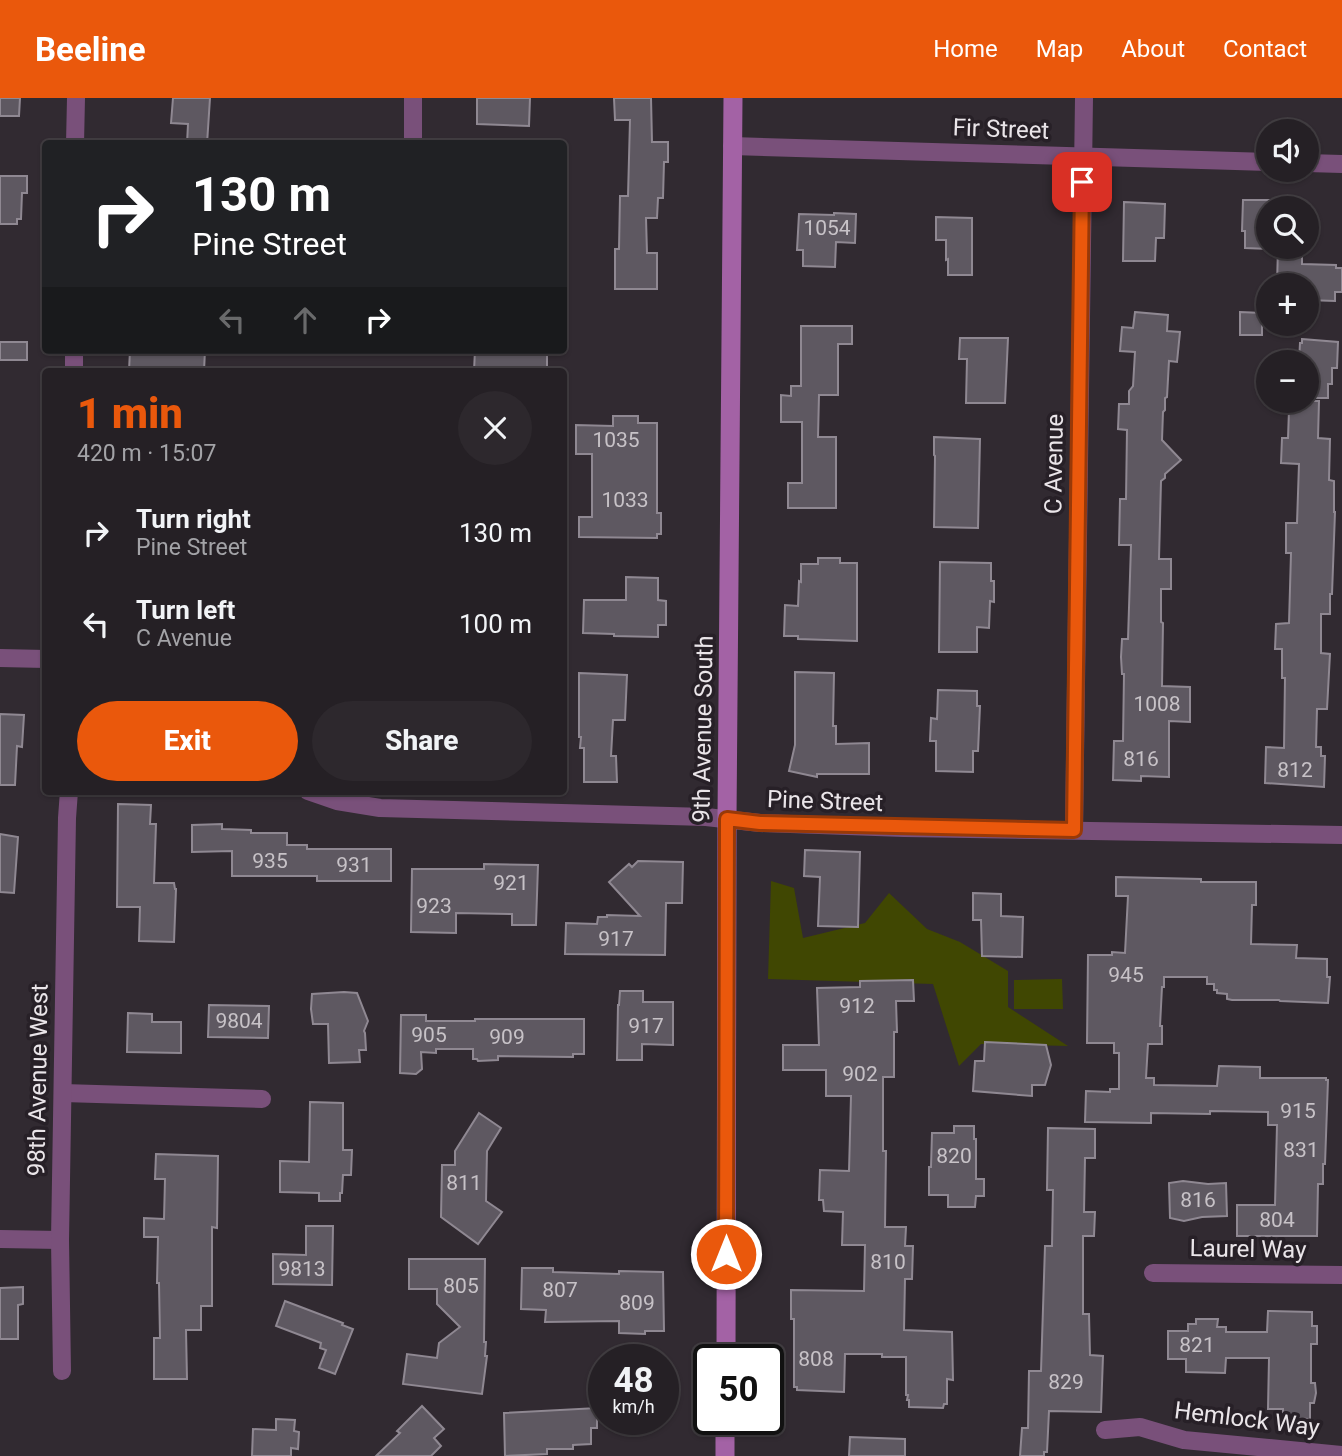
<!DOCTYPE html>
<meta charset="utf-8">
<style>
:root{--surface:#252025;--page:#2d282d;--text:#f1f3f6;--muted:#a3a3a7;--line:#423e42;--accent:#ea580c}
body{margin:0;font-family:Roboto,sans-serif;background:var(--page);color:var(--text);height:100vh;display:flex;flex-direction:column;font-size:26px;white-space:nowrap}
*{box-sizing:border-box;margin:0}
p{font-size:23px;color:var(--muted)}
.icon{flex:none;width:38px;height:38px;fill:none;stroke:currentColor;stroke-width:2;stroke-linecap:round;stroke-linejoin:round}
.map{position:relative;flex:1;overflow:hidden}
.panel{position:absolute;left:42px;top:270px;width:525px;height:427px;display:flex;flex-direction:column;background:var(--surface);border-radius:7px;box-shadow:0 2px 5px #0004,0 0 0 2px var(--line)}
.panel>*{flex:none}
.banner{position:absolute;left:42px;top:42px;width:525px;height:214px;border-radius:7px;box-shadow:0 2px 5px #0004,0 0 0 2px var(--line);background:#202124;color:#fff;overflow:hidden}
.controls{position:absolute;left:1256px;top:21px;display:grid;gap:14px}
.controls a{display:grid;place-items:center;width:63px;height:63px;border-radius:50%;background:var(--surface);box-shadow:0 2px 5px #0004,0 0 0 2px var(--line);font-size:35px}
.speed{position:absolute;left:588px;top:1246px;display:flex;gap:14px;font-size:35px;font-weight:700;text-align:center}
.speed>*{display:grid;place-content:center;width:91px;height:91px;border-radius:50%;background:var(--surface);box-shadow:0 2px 5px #0004,0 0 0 2px var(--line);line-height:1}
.speed small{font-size:18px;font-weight:400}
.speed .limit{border:4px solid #111;border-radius:10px;background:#fff;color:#111}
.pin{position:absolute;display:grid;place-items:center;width:60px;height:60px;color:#fff;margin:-30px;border-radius:14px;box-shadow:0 4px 10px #0006}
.me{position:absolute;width:77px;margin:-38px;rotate:0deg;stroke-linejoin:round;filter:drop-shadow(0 0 5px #0008)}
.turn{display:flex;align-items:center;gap:24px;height:147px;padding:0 35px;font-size:32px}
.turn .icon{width:91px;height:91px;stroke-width:2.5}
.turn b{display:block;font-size:49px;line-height:60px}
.lanes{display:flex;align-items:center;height:66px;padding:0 35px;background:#0003;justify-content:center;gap:35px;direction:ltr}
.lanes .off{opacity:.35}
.round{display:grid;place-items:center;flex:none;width:74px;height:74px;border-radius:37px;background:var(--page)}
.summary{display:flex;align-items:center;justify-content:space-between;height:119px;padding:0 35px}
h1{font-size:42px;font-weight:800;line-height:52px;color:var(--accent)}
.cta{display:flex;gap:14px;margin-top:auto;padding:14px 35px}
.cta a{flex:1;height:80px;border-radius:42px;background:var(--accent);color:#fff;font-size:28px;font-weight:800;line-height:80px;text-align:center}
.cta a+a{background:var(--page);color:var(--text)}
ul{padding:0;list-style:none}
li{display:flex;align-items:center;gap:21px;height:91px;padding:0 35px}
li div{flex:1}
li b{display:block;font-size:26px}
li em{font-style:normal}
header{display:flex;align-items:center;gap:42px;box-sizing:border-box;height:98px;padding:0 35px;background:var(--accent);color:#fff}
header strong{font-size:33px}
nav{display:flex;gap:38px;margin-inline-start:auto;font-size:24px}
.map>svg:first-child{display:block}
</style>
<header>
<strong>Beeline</strong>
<nav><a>Home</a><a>Map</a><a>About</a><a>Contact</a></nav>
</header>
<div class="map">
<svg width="1342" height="1358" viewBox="0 0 1342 1358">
<rect width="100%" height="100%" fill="#312a31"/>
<g fill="#404702">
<polygon points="771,783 794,790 803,840 865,825 889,795 927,831 960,844 1008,873 1008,909 1068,948 981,946 959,968 933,886 768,881"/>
<polygon points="1062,881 1063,911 1014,911 1014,882"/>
</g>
<g fill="#5e5861" stroke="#8f8892" stroke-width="2">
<polygon points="0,0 20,0 19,18 0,18"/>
<polygon points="173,0 210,0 207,46 187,46 188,26 171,25"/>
<polygon points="477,0 530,0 529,28 477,26"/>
<polygon points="614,0 651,0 652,44 668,44 668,64 664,64 663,100 658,100 657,120 646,120 647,155 657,155 657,191 615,191 615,151 619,151 620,98 628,98 630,22 615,22"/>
<polygon points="0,78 27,78 27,95 22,95 21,121 17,121 17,126 0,126"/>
<polygon points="1243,102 1269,102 1269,151 1245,150 1245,133 1242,133"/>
<polygon points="1124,104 1165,106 1164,140 1156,140 1155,163 1123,163"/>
<polygon points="834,115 856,116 855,145 836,144 835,169 803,168 803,152 797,152 799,116 834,117"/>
<polygon points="936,119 972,120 972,177 948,177 948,161 946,162 946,142 936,142"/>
<polygon points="1278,149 1302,149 1302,166 1336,167 1336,170 1342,170 1342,194 1335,194 1335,203 1307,202 1307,187 1277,187"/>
<polygon points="1135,214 1168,217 1167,233 1180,234 1177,264 1169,263 1167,299 1165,300 1165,312 1163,314 1162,342 1181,362 1165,376 1165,380 1161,383 1159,461 1171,461 1171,491 1161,491 1161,524 1163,525 1162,588 1190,589 1190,624 1169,623 1169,679 1141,678 1141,683 1113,682 1114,643 1123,643 1124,576 1122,576 1121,559 1122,541 1128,541 1131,447 1119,447 1120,401 1126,401 1127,332 1118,331 1119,306 1129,306 1129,293 1133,288 1135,254 1120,253 1122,229 1133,230"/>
<polygon points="1240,214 1262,215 1262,237 1240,237"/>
<polygon points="801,228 852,228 852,246 838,246 838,297 819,297 818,339 836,339 836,410 788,410 788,385 802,385 802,324 781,324 781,297 791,298 791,288 801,288"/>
<polygon points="960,240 1008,240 1005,305 966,305 967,261 959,261"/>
<polygon points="1302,241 1338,244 1337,270 1332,270 1332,286 1328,286 1328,300 1307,300 1307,264 1299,264 1300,245 1302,245"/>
<rect x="0" y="244" width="27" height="18"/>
<polygon points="130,252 205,252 204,273 129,273"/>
<polygon points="475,252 547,252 547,270 540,270 540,273 474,273"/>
<polygon points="1298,303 1319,303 1318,340 1330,341 1329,382 1334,383 1334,414 1335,414 1332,496 1330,496 1330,516 1321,516 1321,555 1330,556 1327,611 1317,611 1316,649 1321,649 1321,658 1325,658 1324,689 1265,685 1266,649 1284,650 1285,580 1282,580 1282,551 1275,551 1276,526 1289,525 1291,455 1286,455 1286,425 1297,425 1299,366 1281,365 1282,340 1288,340 1289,312 1298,312"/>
<polygon points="613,318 638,318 638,325 657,325 657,415 661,415 661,436 657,436 657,440 579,439 579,419 592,419 592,356 576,356 576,327 613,328"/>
<polygon points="934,339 980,341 978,430 934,429 935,358 934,357"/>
<polygon points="818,460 840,460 840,465 857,465 857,543 798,541 798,538 784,538 785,507 798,508 799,483 801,484 801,466 818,466"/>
<polygon points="940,464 991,465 991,483 994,483 994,504 990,503 989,530 977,529 977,554 939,554"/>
<polygon points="626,479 658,480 658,502 666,503 666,527 658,527 658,539 614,538 614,536 583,535 584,502 626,502"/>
<polygon points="795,574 834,575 833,628 836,628 836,646 869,645 869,676 817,676 817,679 789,673 795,647"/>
<polygon points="579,575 627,577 625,622 613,622 611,658 616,658 617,684 584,684 584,650 580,650 581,639 579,639"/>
<polygon points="938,592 977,593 977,608 980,608 978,653 973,653 973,674 936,673 936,643 930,643 931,620 937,621"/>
<polygon points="0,616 24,617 22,649 17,648 15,687 0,687"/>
<polygon points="118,706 151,707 150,726 156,726 154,785 174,785 175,791 176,791 174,844 139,843 140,809 117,809"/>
<polygon points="222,726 222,731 251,732 251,735 287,735 287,747 307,747 307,751 391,751 391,783 317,783 317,778 232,778 232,753 192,754 192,727"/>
<polygon points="0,736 18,739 14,795 0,794"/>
<polygon points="805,752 860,754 858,829 818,828 820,779 804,778"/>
<polygon points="638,763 683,764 682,805 666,805 665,857 565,856 566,825 597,826 598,819 607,819 607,817 640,818 609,784 629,766 632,769"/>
<polygon points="484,766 538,767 536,827 512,827 512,816 456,815 456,835 411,834 412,771 484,771"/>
<polygon points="1116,779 1201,781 1201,784 1256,784 1256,807 1252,807 1251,846 1297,847 1296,860 1327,861 1327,879 1330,879 1328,905 1280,903 1279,902 1232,902 1227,901 1227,896 1217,895 1217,892 1214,892 1214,886 1207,886 1207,879 1164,879 1164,889 1162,889 1160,928 1162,928 1162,946 1148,946 1146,980 1154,980 1154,987 1217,988 1219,968 1260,969 1260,980 1326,980 1326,982 1328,982 1325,1066 1323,1066 1323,1086 1318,1086 1317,1138 1237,1138 1237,1107 1275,1107 1277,1027 1268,1027 1268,1014 1210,1013 1210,1016 1151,1015 1151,1025 1085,1024 1086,993 1110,994 1110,991 1119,991 1119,955 1114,955 1114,945 1087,945 1088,857 1112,857 1112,854 1125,855 1128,798 1116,798"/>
<polygon points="973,795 1001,796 1001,818 1023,819 1022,859 982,858 981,822 973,822"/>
<polygon points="913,882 914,903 896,903 897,934 894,934 894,979 883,979 883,1053 886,1053 885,1129 906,1129 905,1148 913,1148 912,1181 905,1181 904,1232 952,1234 953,1282 947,1281 947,1306 944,1306 943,1310 909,1309 909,1302 907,1302 908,1297 906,1297 906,1259 882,1259 882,1256 845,1256 844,1294 797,1292 797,1289 794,1289 794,1221 791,1221 791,1192 864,1193 865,1147 842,1147 843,1114 824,1113 823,1102 819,1102 820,1072 849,1073 851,998 826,998 826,972 783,972 783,947 819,947 817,890 860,889 860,883"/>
<polygon points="620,893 643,893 643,904 673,904 673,947 642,946 642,962 617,962 618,907 619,907"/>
<polygon points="344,894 357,895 368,923 364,933 365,935 366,952 359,952 360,964 329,965 328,926 313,926 311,911 312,896"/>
<polygon points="209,907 269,908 268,940 208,939"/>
<polygon points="128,915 152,916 152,924 181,924 181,955 127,954"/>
<polygon points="401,917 426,917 426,923 475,923 475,921 584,921 584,956 573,956 573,959 498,958 498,962 478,963 477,961 473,961 473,951 436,951 436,955 421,954 422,971 416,976 400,975"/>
<polygon points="985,944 1046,947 1051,967 1045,987 1032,987 1032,998 973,993 975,963 984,963"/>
<polygon points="310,1004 343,1005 343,1052 352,1052 351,1077 343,1077 342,1095 340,1095 340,1103 319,1103 319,1095 280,1094 280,1063 309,1064"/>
<polygon points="479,1015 501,1030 487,1053 486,1103 502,1114 478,1146 441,1119 442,1067 455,1067 455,1053"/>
<polygon points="954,1028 974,1028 974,1041 976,1041 976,1081 984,1081 984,1098 976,1098 975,1109 948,1109 948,1097 929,1097 929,1069 931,1069 932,1035 954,1035"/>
<polygon points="1048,1030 1095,1031 1095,1060 1085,1060 1084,1114 1095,1114 1094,1138 1083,1138 1083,1216 1089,1216 1090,1257 1103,1258 1101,1314 1049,1313 1047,1354 1044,1354 1044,1358 1020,1358 1022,1330 1028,1330 1029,1273 1041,1273 1045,1148 1052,1148 1053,1092 1047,1092"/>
<polygon points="156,1056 218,1058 217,1130 212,1129 212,1208 201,1208 201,1232 186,1232 187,1281 154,1281 154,1240 160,1240 159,1185 157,1185 158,1139 144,1139 144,1120 164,1121 165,1081 155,1081"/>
<polygon points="1183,1083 1208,1086 1226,1085 1227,1118 1202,1119 1184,1123 1170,1120 1169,1085"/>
<polygon points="306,1128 333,1128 332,1187 273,1186 273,1156 306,1157"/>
<polygon points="409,1161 485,1161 484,1244 486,1244 485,1258 487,1258 482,1296 403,1286 407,1256 437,1260 439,1245 460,1229 437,1206 437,1191 409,1191"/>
<polygon points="522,1170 553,1170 553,1174 619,1176 619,1173 663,1174 664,1233 645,1233 645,1236 619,1235 619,1223 545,1224 546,1212 521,1211"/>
<polygon points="23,1189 23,1206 18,1207 18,1241 0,1241 0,1190"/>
<polygon points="285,1203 343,1225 342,1227 353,1231 335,1276 319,1270 326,1252 320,1250 321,1245 276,1228"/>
<polygon points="1268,1213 1312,1214 1312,1228 1317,1228 1317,1246 1311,1246 1311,1285 1315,1285 1316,1295 1314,1305 1310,1305 1310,1321 1283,1320 1283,1311 1268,1311 1269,1260 1226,1260 1225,1275 1186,1274 1186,1261 1168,1261 1168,1233 1188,1233 1188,1226 1196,1226 1196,1221 1218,1221 1217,1229 1226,1229 1226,1234 1267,1234"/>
<polygon points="422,1308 444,1331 434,1340 441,1348 431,1358 376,1358 400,1335 397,1333"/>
<polygon points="597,1310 597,1330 591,1330 591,1346 573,1347 573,1351 547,1351 547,1356 505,1358 504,1315"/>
<polygon points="276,1321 295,1322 294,1333 299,1334 298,1351 291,1350 291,1358 252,1358 253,1331 276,1332"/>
<polygon points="850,1339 905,1341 905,1358 849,1358"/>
</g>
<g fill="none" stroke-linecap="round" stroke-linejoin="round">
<g stroke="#79507a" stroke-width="18">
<polyline points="75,46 76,0"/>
<polyline points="413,46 413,0"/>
<polyline points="732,48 1269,64"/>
<polyline points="1307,65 1342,66"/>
<polyline points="74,273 74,252"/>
<polyline points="0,560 46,561"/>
<polyline points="308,693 337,703 380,710 706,719 760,725 904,730 1342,737"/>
<polyline points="1074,732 1084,0"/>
<polyline points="63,995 262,1001"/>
<polyline points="0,1141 60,1142"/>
<polyline points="1153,1175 1342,1177"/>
<polyline points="62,1273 60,1142 67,720 69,693"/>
<polyline points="1105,1332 1140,1329 1184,1342 1342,1357"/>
</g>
<g stroke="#a362a5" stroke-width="19">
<polyline points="726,1262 727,721 733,0"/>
<polyline points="725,1358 725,1321"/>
</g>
</g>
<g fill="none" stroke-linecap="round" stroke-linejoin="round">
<defs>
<polyline id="route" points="726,1156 727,721 760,725 1074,732 1082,84"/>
</defs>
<use href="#route" stroke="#983908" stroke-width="18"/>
<use href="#route" stroke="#ea580c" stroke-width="12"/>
</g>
<g text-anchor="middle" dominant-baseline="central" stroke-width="7" stroke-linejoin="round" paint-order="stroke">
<g font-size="21" fill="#c7c2c7">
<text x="827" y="130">1054</text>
<text x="616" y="342">1035</text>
<text x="625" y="402">1033</text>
<text x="1157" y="606">1008</text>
<text x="1141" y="661">816</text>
<text x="1295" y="672">812</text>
<text x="270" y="763">935</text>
<text x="354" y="767">931</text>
<text x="511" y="785">921</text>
<text x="434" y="808">923</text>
<text x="616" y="841">917</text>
<text x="1126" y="877">945</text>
<text x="857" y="908">912</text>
<text x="239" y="923">9804</text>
<text x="646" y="928">917</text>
<text x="429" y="937">905</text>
<text x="507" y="939">909</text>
<text x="860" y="976">902</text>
<text x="1298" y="1013">915</text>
<text x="1301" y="1052">831</text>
<text x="954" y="1058">820</text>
<text x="464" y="1085">811</text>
<text x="1198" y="1102">816</text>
<text x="1277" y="1122">804</text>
<text x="888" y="1164">810</text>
<text x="302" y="1171">9813</text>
<text x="461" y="1188">805</text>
<text x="560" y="1192">807</text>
<text x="637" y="1205">809</text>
<text x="1197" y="1247">821</text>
<text x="816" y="1261">808</text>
<text x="1066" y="1284">829</text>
</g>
<g font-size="24" fill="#eae5e9" stroke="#272027">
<text transform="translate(1001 31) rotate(2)">Fir Street</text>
<text transform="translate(1054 366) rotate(-89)">C Avenue</text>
<text transform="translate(703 631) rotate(-89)">9th Avenue South</text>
<text transform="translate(825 703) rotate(2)">Pine Street</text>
<text transform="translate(38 982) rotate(-89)">98th Avenue West</text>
<text transform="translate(1248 1151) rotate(1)">Laurel Way</text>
<text transform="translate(1247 1321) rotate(7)">Hemlock Way</text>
</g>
</g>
</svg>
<div class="controls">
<a><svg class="icon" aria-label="sound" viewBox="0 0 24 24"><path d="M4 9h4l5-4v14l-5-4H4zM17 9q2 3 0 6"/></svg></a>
<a><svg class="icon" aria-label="search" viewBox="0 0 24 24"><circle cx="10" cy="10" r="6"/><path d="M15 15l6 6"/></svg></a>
<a>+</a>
<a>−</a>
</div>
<div class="speed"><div>48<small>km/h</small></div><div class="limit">50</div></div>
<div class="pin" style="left:1082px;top:84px;background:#d93025"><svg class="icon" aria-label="arrive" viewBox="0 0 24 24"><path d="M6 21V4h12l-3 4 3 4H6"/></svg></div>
<svg class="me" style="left:726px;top:1156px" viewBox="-20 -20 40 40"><circle r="17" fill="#ea580c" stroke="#fff" stroke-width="3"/><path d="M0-11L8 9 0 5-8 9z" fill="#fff"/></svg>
<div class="banner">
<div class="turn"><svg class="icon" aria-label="right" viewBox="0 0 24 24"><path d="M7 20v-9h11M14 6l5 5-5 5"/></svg><div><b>130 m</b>Pine Street</div></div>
<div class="lanes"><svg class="icon off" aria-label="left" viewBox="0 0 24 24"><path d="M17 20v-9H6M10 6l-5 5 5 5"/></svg><svg class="icon off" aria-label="ahead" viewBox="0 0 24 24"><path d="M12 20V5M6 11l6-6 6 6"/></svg><svg class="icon" aria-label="right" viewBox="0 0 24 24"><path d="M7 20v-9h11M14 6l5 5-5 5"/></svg></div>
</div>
<section class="panel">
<div class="summary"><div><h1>1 min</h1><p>420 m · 15:07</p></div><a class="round"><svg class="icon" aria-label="close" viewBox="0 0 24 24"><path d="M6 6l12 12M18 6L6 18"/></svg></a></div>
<ul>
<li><svg class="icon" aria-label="right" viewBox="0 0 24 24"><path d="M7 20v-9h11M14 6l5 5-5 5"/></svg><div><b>Turn right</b><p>Pine Street</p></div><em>130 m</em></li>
<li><svg class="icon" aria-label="left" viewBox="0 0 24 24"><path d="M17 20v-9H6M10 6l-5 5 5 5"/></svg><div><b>Turn left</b><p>C Avenue</p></div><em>100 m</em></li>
</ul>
<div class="cta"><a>Exit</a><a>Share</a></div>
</section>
</div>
